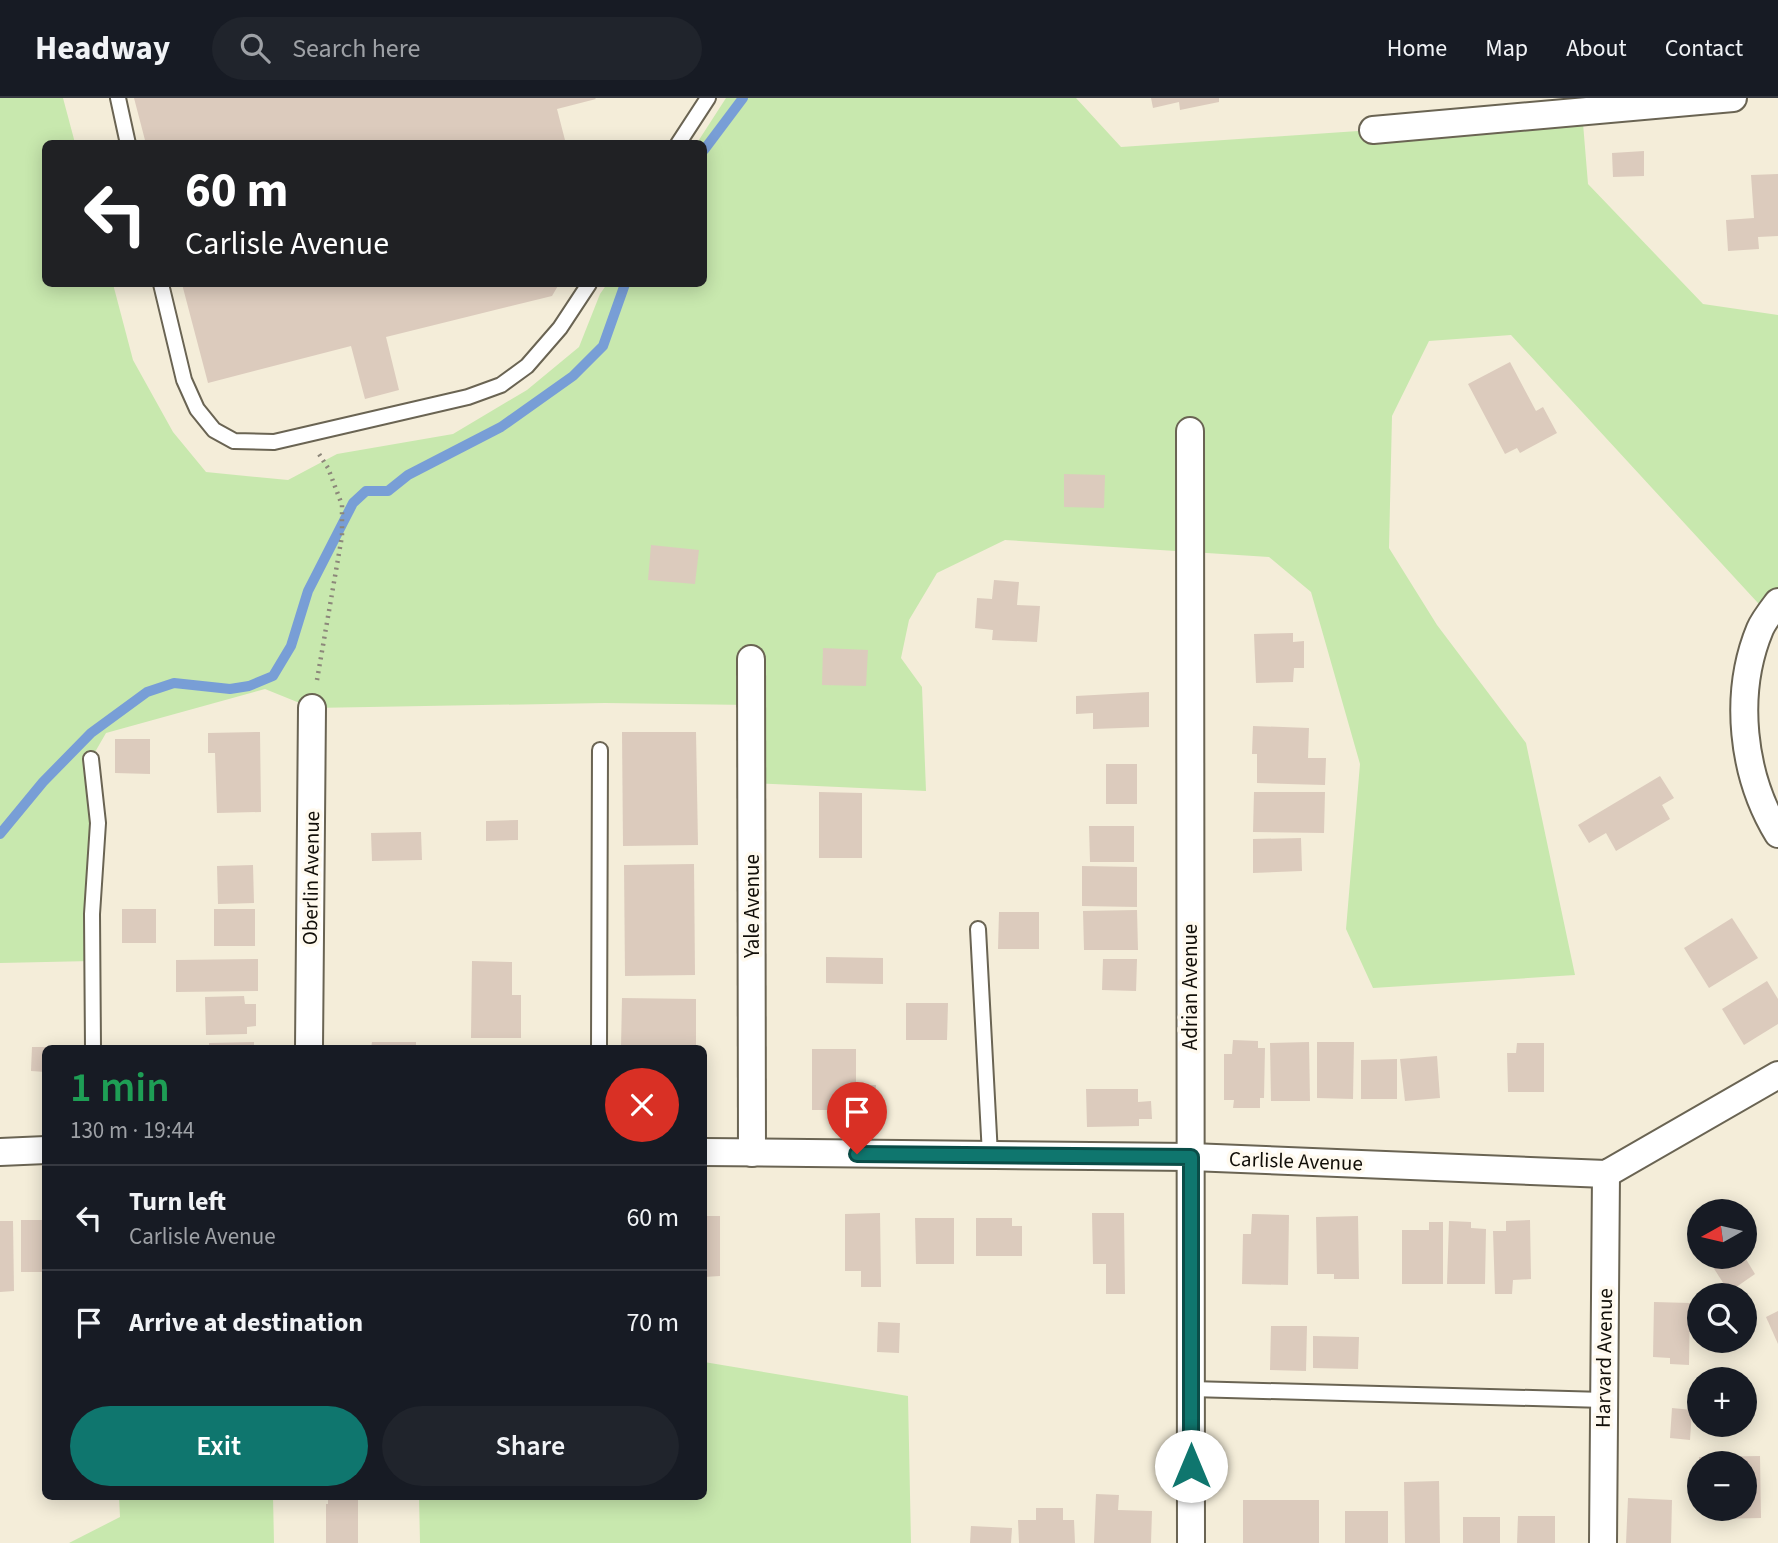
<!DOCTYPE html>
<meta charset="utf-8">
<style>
:root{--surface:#171b24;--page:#20242c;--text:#f1f3f6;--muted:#9ea1a6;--line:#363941;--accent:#0f766e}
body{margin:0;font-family:"Source Sans 3",sans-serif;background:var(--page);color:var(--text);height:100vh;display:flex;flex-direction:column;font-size:26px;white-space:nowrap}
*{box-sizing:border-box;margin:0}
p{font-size:23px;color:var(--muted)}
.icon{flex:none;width:38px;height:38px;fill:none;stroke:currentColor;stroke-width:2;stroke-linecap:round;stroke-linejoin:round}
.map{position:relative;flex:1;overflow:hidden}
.side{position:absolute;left:42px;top:947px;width:665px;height:455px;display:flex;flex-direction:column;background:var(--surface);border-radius:10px;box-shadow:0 4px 18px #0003}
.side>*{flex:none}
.hud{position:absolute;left:42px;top:42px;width:665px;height:147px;border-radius:10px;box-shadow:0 4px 18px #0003;background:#202124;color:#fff;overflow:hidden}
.needle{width:46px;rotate:262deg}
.buttons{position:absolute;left:1687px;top:1101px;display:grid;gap:14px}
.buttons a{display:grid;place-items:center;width:70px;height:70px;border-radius:50%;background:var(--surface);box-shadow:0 4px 18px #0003;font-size:35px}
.pin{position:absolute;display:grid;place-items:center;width:60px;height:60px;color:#fff;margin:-72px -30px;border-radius:50% 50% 50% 0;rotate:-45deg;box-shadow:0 0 7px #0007}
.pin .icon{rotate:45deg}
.me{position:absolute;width:77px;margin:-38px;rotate:0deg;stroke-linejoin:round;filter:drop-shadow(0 0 5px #0008)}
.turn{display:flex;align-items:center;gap:24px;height:147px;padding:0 28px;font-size:32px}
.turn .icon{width:91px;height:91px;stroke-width:2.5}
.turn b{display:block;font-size:49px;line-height:60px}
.round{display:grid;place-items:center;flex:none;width:74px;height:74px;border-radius:37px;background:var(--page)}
.head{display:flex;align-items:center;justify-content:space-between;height:119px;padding:0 28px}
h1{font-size:42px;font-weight:600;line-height:52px;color:#1e9e55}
.action{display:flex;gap:14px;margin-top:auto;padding:14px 28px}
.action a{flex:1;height:80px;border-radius:42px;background:var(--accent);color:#fff;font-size:28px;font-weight:600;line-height:80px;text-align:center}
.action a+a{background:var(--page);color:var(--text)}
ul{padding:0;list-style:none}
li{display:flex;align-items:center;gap:21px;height:105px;padding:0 28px;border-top:2px solid var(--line)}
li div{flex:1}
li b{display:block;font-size:26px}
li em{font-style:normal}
header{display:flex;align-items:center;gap:42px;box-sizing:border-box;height:98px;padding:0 35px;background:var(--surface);border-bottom:2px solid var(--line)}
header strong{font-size:33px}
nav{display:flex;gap:38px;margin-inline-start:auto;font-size:24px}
.search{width:490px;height:63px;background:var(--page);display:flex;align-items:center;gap:18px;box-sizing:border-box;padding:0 24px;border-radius:38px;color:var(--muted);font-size:26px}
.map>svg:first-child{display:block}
</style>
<header>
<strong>Headway</strong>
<div class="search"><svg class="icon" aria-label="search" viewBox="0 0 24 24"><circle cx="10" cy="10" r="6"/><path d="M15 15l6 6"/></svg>Search here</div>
<nav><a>Home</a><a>Map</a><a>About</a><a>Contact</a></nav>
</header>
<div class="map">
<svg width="1778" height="1445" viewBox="0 0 1778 1445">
<rect width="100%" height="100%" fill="#f4edd9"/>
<g fill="#c8e8ae">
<polygon points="0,0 63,0 75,45 46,46 46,186 113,186 133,262 173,334 206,374 288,382 337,356 453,336 527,292 579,249 600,196 607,186 704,186 704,46 697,45 726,0 1076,0 1121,49 1373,32 1582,13 1588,86 1703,206 1778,217 1778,504 1769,517 1511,237 1429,243 1392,318 1389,450 1437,527 1526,645 1575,877 1373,890 1346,831 1360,666 1311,494 1269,459 1005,442 937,475 909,522 901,560 922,589 926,693 752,685 751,607 605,605 312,610 265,591 106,635 91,661 92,863 0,865"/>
<polygon points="704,1264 908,1298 911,1445 420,1445 419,1398 704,1398"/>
<polygon points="119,1398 273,1398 274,1445 69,1445 120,1419"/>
</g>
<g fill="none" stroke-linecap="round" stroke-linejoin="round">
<g stroke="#789ed6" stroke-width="10">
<polyline points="704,52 743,0"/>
<polyline points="0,736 43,684 91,635 147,594 174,585 230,591 249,588 273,578 291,548 308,493 353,405 366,393 388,393 408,377 501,329 573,278 603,248 625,186"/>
</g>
</g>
<g fill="#dccbbd">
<polygon points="134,0 595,0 596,1 557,11 566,46 146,46"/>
<polygon points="1151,0 1219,0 1219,4 1180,12 1179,4 1153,10"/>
<polygon points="1644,53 1644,78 1613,79 1612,55"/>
<polygon points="1778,76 1778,138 1758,139 1759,151 1728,153 1726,122 1754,120 1751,77"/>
<polygon points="182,186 559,186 552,198 386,239 399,292 365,301 351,248 208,285"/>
<polygon points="1510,264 1536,313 1543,309 1557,335 1520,355 1517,350 1505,356 1468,286"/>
<polygon points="1064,376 1105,377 1104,410 1064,409"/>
<polygon points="651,447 699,452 695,486 648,482"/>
<polygon points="994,482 1019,484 1017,507 1040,508 1037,544 992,542 993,532 975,530 977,500 992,501"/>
<polygon points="1293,535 1293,544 1304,543 1304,570 1294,570 1293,584 1256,585 1254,536"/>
<polygon points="823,550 868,552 866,588 822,587"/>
<polygon points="1149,594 1149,629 1093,631 1093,615 1076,616 1076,598"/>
<polygon points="1253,628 1309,630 1308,660 1326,660 1325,687 1257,685 1257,656 1252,656"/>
<polygon points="260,634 261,714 217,715 215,655 208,655 208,635"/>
<polygon points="622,634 696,634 698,747 623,748"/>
<polygon points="115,641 150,641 150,676 115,675"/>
<rect x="1106" y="666" width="31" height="40"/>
<polygon points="1660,678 1674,700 1662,707 1670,721 1616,753 1606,735 1589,745 1578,727"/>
<polygon points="819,694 862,695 862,760 819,760"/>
<polygon points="1254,694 1325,694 1324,735 1253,734"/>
<polygon points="518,722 518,742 486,743 486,723"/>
<polygon points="1089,728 1134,728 1134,764 1090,764"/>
<polygon points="421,734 422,762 372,763 371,735"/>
<polygon points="1301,740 1302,773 1253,775 1253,741"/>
<polygon points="694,766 695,877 625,878 624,767"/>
<polygon points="253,767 254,805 218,806 217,768"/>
<polygon points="1082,768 1137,769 1137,809 1082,808"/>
<rect x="122" y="811" width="34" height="34"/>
<rect x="214" y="811" width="41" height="37"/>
<polygon points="1137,812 1138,852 1084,852 1083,813"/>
<polygon points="999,814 1039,814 1039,851 998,851"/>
<polygon points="1732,820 1758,860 1709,890 1684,850"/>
<polygon points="826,859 883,860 883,886 826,885"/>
<polygon points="258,861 258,893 176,894 176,862"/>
<polygon points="1103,861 1137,861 1136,893 1102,892"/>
<polygon points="472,863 512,864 512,897 521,897 521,940 471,940"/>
<polygon points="1767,883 1778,901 1778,926 1744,947 1722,911"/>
<polygon points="244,898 245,906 256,906 256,928 247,929 247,936 206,937 205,899"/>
<polygon points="622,900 696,901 696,950 621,950"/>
<polygon points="906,905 948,905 947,942 906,942"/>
<polygon points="1233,942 1258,943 1258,950 1265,950 1264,1000 1260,1000 1260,1010 1233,1010 1234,1002 1224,1002 1224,956 1232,956"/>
<polygon points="254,944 254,950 209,950 209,945"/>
<polygon points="372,944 416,944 416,950 371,950"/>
<polygon points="1309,944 1310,1003 1271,1003 1270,945"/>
<polygon points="1317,944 1354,944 1353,1001 1317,1000"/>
<polygon points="1517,945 1544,945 1544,994 1508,994 1507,955 1516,955"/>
<polygon points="32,949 46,949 46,974 31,973"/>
<polygon points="812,951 856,951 856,987 876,987 875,1012 812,1012"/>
<polygon points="1437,958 1440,1000 1405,1003 1400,961"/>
<polygon points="1397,961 1397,1001 1361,1001 1361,962"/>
<polygon points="1086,991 1138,991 1138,1004 1151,1003 1152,1021 1139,1021 1139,1028 1087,1029"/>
<polygon points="880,1115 881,1189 861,1189 861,1173 845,1173 845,1116"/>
<polygon points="1092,1115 1124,1115 1125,1196 1106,1196 1106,1166 1093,1166"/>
<polygon points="1252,1116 1289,1117 1288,1187 1242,1186 1243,1136 1251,1136"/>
<polygon points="704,1118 720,1118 720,1178 704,1179"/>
<polygon points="1358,1118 1359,1181 1334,1181 1334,1176 1317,1176 1316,1119"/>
<polygon points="915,1120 954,1120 954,1166 916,1166"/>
<polygon points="976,1120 1012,1120 1012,1128 1022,1128 1022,1158 976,1158"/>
<rect x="21" y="1122" width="25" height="52"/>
<polygon points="1530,1122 1531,1181 1513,1182 1512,1196 1495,1196 1493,1133 1506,1133 1506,1123"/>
<polygon points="0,1123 13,1123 14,1193 0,1194"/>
<polygon points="1449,1123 1471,1124 1471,1130 1486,1131 1485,1186 1447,1186"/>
<polygon points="1429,1124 1443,1124 1443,1186 1402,1186 1402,1132 1429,1132"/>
<polygon points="1723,1158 1744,1158 1755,1176 1729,1194 1711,1166"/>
<polygon points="1654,1204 1690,1205 1689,1267 1670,1266 1670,1260 1653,1259"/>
<polygon points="1778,1213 1778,1246 1766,1219"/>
<polygon points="878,1224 900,1225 899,1255 877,1254"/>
<polygon points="1271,1228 1307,1228 1306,1273 1270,1272"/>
<polygon points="1313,1238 1359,1239 1358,1271 1313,1270"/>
<polygon points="1672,1310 1692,1312 1690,1342 1670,1340"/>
<polygon points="1760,1358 1761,1420 1715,1421 1715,1410 1745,1410 1745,1365 1699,1365 1699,1359"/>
<polygon points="1439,1383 1440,1445 1405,1445 1404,1384"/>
<polygon points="1096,1396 1119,1397 1118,1412 1152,1413 1151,1445 1094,1445"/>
<polygon points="328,1398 358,1398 358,1445 326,1445 326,1406 328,1406"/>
<polygon points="1628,1400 1672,1402 1671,1445 1626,1445"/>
<rect x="1243" y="1402" width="76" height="43"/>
<polygon points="1036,1410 1063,1410 1063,1422 1074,1422 1075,1445 1019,1445 1018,1422 1036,1422"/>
<rect x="1345" y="1413" width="43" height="32"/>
<polygon points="1518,1418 1555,1418 1555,1445 1517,1445"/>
<rect x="1463" y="1419" width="37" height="26"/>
<polygon points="971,1428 1012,1430 1011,1445 970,1445"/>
</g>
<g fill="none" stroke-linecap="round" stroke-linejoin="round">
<defs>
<g id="lane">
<polyline points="118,0 128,46"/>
<polyline points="678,46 708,0"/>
<polyline points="161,186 184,282 197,311 214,332 234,343 274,344 468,299 501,287 527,268 560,230 589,186"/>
<polyline points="91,661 98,725 92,816 93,950"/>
<polyline points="978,831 990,1057"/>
<polyline points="599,950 600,652"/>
<polyline points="1191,1291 1604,1302"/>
</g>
<g id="street">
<polyline points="1373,32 1733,0"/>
<polyline points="1190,333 1191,1445"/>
<path d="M1778 504C1772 512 1764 522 1760 531 1733 596 1742 677 1778 736"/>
<polyline points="751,561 752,1055"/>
<polyline points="309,950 312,610"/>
<polyline points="0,1054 46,1052"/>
<polyline points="704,1054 1191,1059 1606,1076 1778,977"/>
<polyline points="1603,1445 1606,1076"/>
</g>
</defs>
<use href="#lane" stroke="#6a6453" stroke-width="18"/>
<use href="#street" stroke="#6a6453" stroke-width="30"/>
<polyline stroke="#8c877a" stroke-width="4.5" stroke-dasharray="2 5" stroke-linecap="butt" points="317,582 342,438 342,407 328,370 319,356"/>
<use href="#lane" stroke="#fff" stroke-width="14"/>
<use href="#street" stroke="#fff" stroke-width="26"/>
</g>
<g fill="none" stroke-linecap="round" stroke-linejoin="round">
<defs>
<polyline id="route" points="857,1056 1191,1059 1191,1368"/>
</defs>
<use href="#route" stroke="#0a4d48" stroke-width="18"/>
<use href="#route" stroke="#0f766e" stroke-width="12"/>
</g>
<g text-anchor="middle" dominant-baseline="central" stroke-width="7" stroke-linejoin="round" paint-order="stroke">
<g font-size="21" fill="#110e08" stroke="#fffaef">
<text transform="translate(311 780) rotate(-89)">Oberlin Avenue</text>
<text transform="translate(752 808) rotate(-90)">Yale Avenue</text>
<text transform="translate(1190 889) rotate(-90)">Adrian Avenue</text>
<text transform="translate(1296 1063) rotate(2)">Carlisle Avenue</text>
<text transform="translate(1604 1260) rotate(-89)">Harvard Avenue</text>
</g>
</g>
</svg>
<div class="buttons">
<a><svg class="needle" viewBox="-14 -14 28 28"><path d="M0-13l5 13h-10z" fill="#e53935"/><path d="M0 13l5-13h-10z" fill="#9ea1a6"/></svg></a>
<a><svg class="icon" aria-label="search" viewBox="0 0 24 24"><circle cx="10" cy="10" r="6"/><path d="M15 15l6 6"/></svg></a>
<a>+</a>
<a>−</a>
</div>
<div class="pin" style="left:857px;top:1056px;background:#d93025"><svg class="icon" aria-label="arrive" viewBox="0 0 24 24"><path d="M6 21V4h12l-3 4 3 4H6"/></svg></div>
<svg class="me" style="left:1191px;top:1368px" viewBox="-20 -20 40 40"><circle r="19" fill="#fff"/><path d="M0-13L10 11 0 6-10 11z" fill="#0f766e"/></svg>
<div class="hud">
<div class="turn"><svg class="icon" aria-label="left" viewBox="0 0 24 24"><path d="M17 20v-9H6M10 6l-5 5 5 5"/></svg><div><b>60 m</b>Carlisle Avenue</div></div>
</div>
<section class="side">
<div class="head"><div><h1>1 min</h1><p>130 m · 19:44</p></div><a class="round" style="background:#d93025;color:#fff"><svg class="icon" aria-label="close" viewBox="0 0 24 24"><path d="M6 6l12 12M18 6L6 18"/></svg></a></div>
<ul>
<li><svg class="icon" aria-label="left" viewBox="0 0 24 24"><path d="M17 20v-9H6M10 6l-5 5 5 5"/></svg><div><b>Turn left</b><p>Carlisle Avenue</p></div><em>60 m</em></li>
<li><svg class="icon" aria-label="arrive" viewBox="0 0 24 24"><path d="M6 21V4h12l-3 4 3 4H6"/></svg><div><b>Arrive at destination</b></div><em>70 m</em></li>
</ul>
<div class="action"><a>Exit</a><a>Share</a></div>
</section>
</div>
